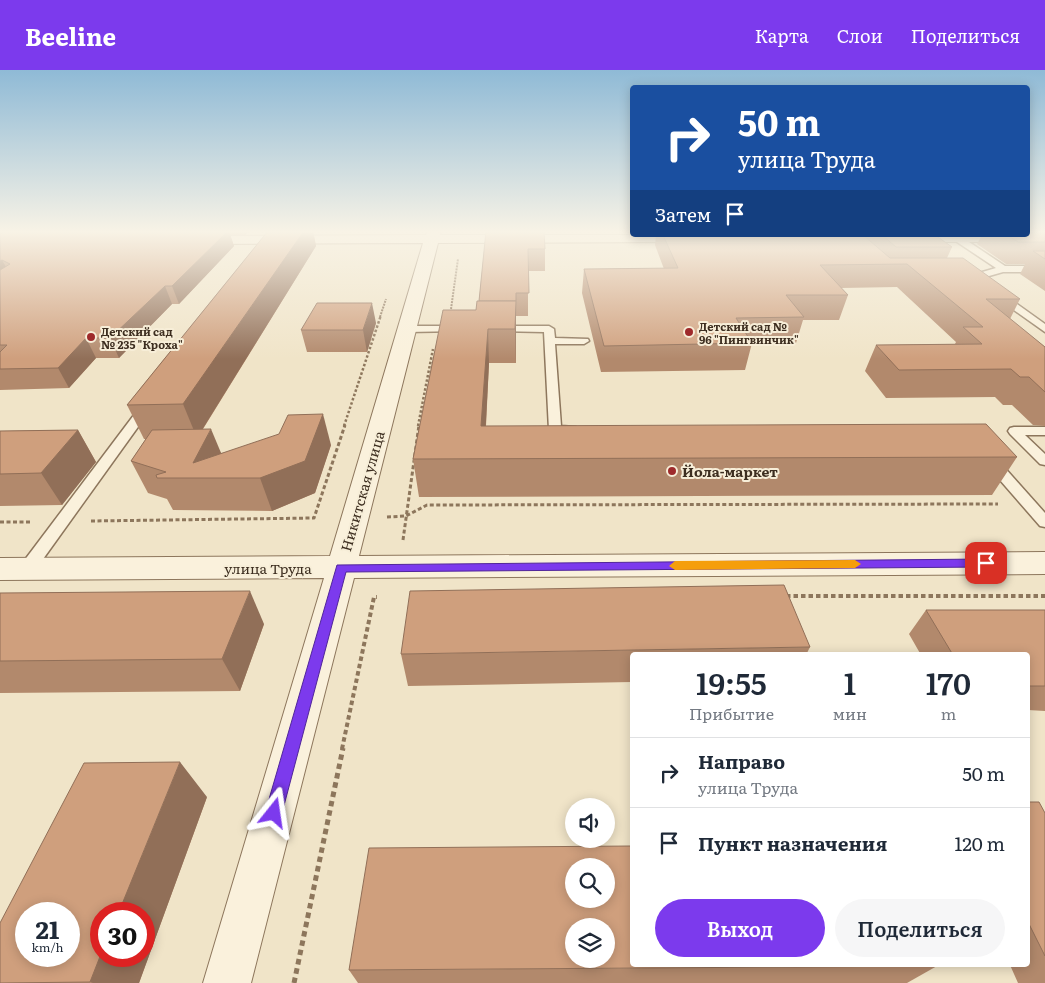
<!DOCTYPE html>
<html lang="ru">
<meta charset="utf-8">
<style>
:root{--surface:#fff;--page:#f6f6f7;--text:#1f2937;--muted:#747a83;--line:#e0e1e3;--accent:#7c3aed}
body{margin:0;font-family:Literata,serif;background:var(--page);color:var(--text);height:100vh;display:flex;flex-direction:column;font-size:19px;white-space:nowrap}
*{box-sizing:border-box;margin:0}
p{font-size:16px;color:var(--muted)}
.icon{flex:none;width:28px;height:28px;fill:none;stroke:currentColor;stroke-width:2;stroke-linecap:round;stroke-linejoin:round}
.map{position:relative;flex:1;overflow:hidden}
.details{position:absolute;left:630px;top:582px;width:400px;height:315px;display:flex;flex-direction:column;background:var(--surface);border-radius:5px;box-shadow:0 2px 12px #0003}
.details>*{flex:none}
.guide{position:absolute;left:630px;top:15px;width:400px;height:152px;border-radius:5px;box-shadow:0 2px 12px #0003;background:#1a4fa0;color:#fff;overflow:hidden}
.controls{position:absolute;left:565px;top:728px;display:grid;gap:10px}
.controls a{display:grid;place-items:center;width:50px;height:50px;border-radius:50%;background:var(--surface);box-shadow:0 2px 12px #0003;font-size:25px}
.speed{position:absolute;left:15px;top:832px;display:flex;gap:10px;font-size:25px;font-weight:700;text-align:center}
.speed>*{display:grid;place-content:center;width:65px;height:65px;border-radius:50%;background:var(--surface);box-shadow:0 2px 12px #0003;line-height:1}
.speed small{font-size:12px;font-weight:400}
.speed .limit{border:8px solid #d22;background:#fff;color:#111}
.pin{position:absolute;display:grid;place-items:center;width:42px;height:42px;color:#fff;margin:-21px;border-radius:10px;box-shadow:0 2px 8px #0006}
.me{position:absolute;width:55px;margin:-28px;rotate:15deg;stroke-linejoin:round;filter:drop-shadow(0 0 4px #0008)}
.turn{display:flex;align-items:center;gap:18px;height:105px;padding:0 25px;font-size:22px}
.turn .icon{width:65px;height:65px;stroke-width:2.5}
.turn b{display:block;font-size:35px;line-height:42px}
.then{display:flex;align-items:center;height:48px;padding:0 25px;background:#0003;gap:10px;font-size:19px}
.eta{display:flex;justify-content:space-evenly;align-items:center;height:85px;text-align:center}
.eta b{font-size:30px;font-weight:600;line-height:35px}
.action{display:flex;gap:10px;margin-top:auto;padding:10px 25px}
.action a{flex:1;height:58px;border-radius:30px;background:var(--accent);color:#fff;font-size:20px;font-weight:600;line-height:58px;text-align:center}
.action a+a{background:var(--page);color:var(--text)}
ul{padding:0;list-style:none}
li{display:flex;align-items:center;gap:15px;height:70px;padding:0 25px;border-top:1px solid var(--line)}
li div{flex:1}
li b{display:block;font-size:19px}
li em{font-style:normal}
header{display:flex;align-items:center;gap:30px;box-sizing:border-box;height:70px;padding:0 25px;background:var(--accent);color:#fff}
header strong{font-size:24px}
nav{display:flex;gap:28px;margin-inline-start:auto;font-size:18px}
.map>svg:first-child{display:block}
</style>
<header>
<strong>Beeline</strong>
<nav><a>Карта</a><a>Слои</a><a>Поделиться</a></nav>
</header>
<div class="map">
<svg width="1045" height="913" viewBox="0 0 1045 913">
<rect width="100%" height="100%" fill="#f0e4c8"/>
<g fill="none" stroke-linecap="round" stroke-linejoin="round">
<defs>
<g id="service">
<polygon points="954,166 960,166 1005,196 1045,196 1045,202 1003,202 982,208 986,212 979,214 972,209 972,205 996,198 954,170"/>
<polygon points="997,224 1003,224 1045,254 1045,262 997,228"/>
<polygon points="458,256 463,259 462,261 407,262 402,259 407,256"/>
<polygon points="496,256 549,256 554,259 555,268 588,269 589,271 584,274 555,274 561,356 576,357 578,360 576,363 555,364 549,360 544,262 492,261 491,259"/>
<polygon points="147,332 153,336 33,503 21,503 19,499 21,495 143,333"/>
<polygon points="1014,357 1045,357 1045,365 1025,365 1045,384 1045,395 1040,394 1010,364 1008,361 1010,358"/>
<polygon points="991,387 996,388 1045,443 1045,457 1040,456 986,394 984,391"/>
</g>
<g id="minor">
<polygon points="427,161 441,161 440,165 698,165 700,168 693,172 438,173 359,486 1045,482 1045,504 354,508 251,913 203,913 324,508 0,510 0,488 330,486 423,173 194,174 187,170 194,166 426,165"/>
<polygon points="1028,164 1045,164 1045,172 901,172 894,168 896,165"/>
</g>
</defs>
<use href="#service" stroke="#8d765c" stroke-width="3"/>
<use href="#minor" stroke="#8d765c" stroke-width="2"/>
<g stroke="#8d765c" stroke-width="2" stroke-dasharray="2 1" stroke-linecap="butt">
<polyline points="451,239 458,189"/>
<polyline points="380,247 386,229"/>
</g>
<g stroke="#8d765c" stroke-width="2.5" stroke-dasharray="2.5 2" stroke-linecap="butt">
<polyline points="344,356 381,245"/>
<polyline points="418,356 433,279"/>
</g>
<g stroke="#8d765c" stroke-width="3" stroke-dasharray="4 2.5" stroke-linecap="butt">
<polyline points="387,447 406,446 427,435 998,434"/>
<polyline points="91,451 314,448 345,355"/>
<polyline points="0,452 32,452"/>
<polyline points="403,470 419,355"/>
</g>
<g stroke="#8d765c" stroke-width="4" stroke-dasharray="4.5 3" stroke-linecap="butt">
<polyline points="786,526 1045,526"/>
<polyline points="342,679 374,527 377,527"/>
</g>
<polyline stroke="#8d765c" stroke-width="5" stroke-dasharray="5.5 4" stroke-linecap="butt" points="294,913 343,678"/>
<use href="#service" fill="#faf1dc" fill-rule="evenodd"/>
<use href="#minor" fill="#faf1dc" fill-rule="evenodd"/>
</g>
<g fill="#b2896c">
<polygon points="6,161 249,161 245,165 230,165 234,176 179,234 172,234 119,288 96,288 69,318 0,320 0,164"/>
<polygon points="268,161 313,161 316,176 203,359 221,383 331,375 315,423 272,441 173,440 167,429 148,423 131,391 146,369 144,369 127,335"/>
<polygon points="486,161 545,179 545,201 528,201 528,246 516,246 516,293 489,293 486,356 1017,387 992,425 419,427 413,389 476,240 479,231"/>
<polygon points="1045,161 1045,221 1020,204 1025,194 1006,194 977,174 982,165 1028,165"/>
<polygon points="656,165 935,165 952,177 947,188 1020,229 1010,249 1045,277 1045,356 1033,355 1012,335 1003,335 995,327 886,328 865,301 876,275 955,274 956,272 897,217 841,218 848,225 839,250 803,250 796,273 752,273 745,300 601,302 582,223 584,199 664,199 655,175"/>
<polygon points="376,253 367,282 307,282 301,260"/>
<polygon points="78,360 96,392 62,435 0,436 0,361"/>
<polygon points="0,523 264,554 240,621 0,623"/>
<polygon points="926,540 1045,540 1045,641 1028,640 1028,585 921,585 909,564"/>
<polygon points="810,577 806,585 632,585 632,612 408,616 401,584"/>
<polygon points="207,727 139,913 0,913"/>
<polygon points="1028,732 1045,743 1045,913 1018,913 1010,895 1028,895"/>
<polygon points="937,896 907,913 358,913 349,900"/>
</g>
<g fill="#916f58">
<polygon points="228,161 229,161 234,176 179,234 172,216"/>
<polygon points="244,161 249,161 245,165"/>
<polygon points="304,161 313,161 316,176 197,368 183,334"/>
<polygon points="2,190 12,207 0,214 0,191"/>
<polygon points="165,216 172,234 119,288 110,268"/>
<polygon points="516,231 516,293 515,259"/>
<polygon points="372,233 376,253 367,282 363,260"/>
<polygon points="488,259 489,293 484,389 481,356"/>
<polygon points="86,268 96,288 69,318 58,298"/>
<polygon points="323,344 331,375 315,423 272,441 260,408"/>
<polygon points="211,359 224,390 193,393"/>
<polygon points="78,360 96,392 62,435 41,403"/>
<polygon points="250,521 264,554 240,621 222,589"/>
<polygon points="180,692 207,727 139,913 93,913 90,912 101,884 101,886 144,886 144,844 118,844"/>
</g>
<g fill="#cf9f7d" stroke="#916f58" fill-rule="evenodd">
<polygon points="6,161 228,161 172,216 165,216 110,268 86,268 58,298 0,299 0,282 7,275 0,275 0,200 10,194 2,190 0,191 0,164"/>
<polygon points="268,161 304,161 183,334 127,335"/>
<polygon points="486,161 544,161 545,179 528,179 529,223 516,223 516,231 479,231"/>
<polygon points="1028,161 1045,161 1045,172 1018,172 1007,165 1028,165"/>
<polygon points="663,165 863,165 890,188 963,188 1020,229 986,229 1045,277 1045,322 1029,307 1020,307 1011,299 899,300 876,275 982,274 963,257 983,257 907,194 820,195 848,225 786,225 804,247 736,248 752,273 604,276 584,199 678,198"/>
<polygon points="882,165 935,165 952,177 896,177"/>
<polygon points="1033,181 1045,181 1045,189"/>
<polygon points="477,231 516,231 515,259 488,259 481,356 986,354 1017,387 413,389 443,240 476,240"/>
<polygon points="317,233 372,233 363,260 301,260"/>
<polygon points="323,344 305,391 260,408 157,408 156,405 166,402 131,391 152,360 211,359 193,393 279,364 288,345"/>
<polygon points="78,360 41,403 0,404 0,361"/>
<polygon points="784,515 810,577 401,584 410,521"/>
<polygon points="250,521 222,589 0,591 0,523"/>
<polygon points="926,540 1045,540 1045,616 1028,616 1028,585 953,585"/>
<path d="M180 692 118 844H101V884L90 912 0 913V853L84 693ZM26 844H69V886H26Z"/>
<polygon points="1028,732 1039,732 1045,743 1045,886 1028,852"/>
<path d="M632 776V895L937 896 349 900 369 778ZM574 796H606V829H574ZM574 856H606V889H574Z"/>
</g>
<linearGradient id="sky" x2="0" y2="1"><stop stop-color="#8fbad6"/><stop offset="0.56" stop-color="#f8f3e6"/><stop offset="1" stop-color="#f8f3e6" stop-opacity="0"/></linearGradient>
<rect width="1045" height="289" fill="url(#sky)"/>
<polygon fill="#7c3aed" stroke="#51269a" points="986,489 992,493 986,497 346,502 282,743 279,749 274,752 268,749 265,743 337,495"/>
<polygon fill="#f59e0b" points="855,490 861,494 855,498 675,500 669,496 675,491"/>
<g fill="#9e2a2b" stroke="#f7eed8" stroke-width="2">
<circle cx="689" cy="262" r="5"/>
<circle cx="91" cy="267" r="5"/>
<circle cx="672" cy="401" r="5"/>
</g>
<g text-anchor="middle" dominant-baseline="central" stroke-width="4" stroke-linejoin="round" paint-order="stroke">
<g font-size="11" font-weight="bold" fill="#3d2e20" stroke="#f7eed8" text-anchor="start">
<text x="699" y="256">Детский сад №<tspan x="699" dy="13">96 "Пингвинчик"</tspan></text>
<text x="101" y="261">Детский сад<tspan x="101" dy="13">№ 235 "Кроха"</tspan></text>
</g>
<g font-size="14" font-weight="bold" fill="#3d2e20" stroke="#f7eed8" text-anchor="start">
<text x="682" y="401">Йола-маркет</text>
</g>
<g font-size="14" fill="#3d2e20" stroke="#f7eed8">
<text transform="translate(362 421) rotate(-74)">Никитская улица</text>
<text x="268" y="498">улица Труда</text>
</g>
</g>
</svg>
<div class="controls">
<a><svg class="icon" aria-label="sound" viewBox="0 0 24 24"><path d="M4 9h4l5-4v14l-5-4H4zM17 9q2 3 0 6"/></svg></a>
<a><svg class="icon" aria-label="search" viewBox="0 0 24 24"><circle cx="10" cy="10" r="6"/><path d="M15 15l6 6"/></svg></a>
<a><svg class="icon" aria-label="layers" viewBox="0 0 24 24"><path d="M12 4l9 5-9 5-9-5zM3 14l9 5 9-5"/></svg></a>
</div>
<div class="speed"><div>21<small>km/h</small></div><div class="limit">30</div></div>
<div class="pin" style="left:986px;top:493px;background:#d93025"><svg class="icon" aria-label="arrive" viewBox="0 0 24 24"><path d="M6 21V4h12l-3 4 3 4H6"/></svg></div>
<svg class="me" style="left:274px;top:743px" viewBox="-20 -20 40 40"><path d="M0-17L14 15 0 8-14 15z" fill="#7c3aed" stroke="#fff" stroke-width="4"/></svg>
<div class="guide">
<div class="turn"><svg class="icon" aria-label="right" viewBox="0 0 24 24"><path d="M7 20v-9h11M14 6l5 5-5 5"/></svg><div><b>50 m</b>улица Труда</div></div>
<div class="then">Затем<svg class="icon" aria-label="arrive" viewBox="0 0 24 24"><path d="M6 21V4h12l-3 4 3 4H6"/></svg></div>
</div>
<section class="details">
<div class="eta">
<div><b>19:55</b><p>Прибытие</p></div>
<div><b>1</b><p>мин</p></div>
<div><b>170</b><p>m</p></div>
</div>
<ul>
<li><svg class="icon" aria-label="right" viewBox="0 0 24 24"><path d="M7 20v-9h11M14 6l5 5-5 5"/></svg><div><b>Направо</b><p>улица Труда</p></div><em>50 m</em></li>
<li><svg class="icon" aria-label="arrive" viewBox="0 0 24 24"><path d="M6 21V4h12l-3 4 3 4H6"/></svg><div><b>Пункт назначения</b></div><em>120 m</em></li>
</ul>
<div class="action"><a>Выход</a><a>Поделиться</a></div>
</section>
</div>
